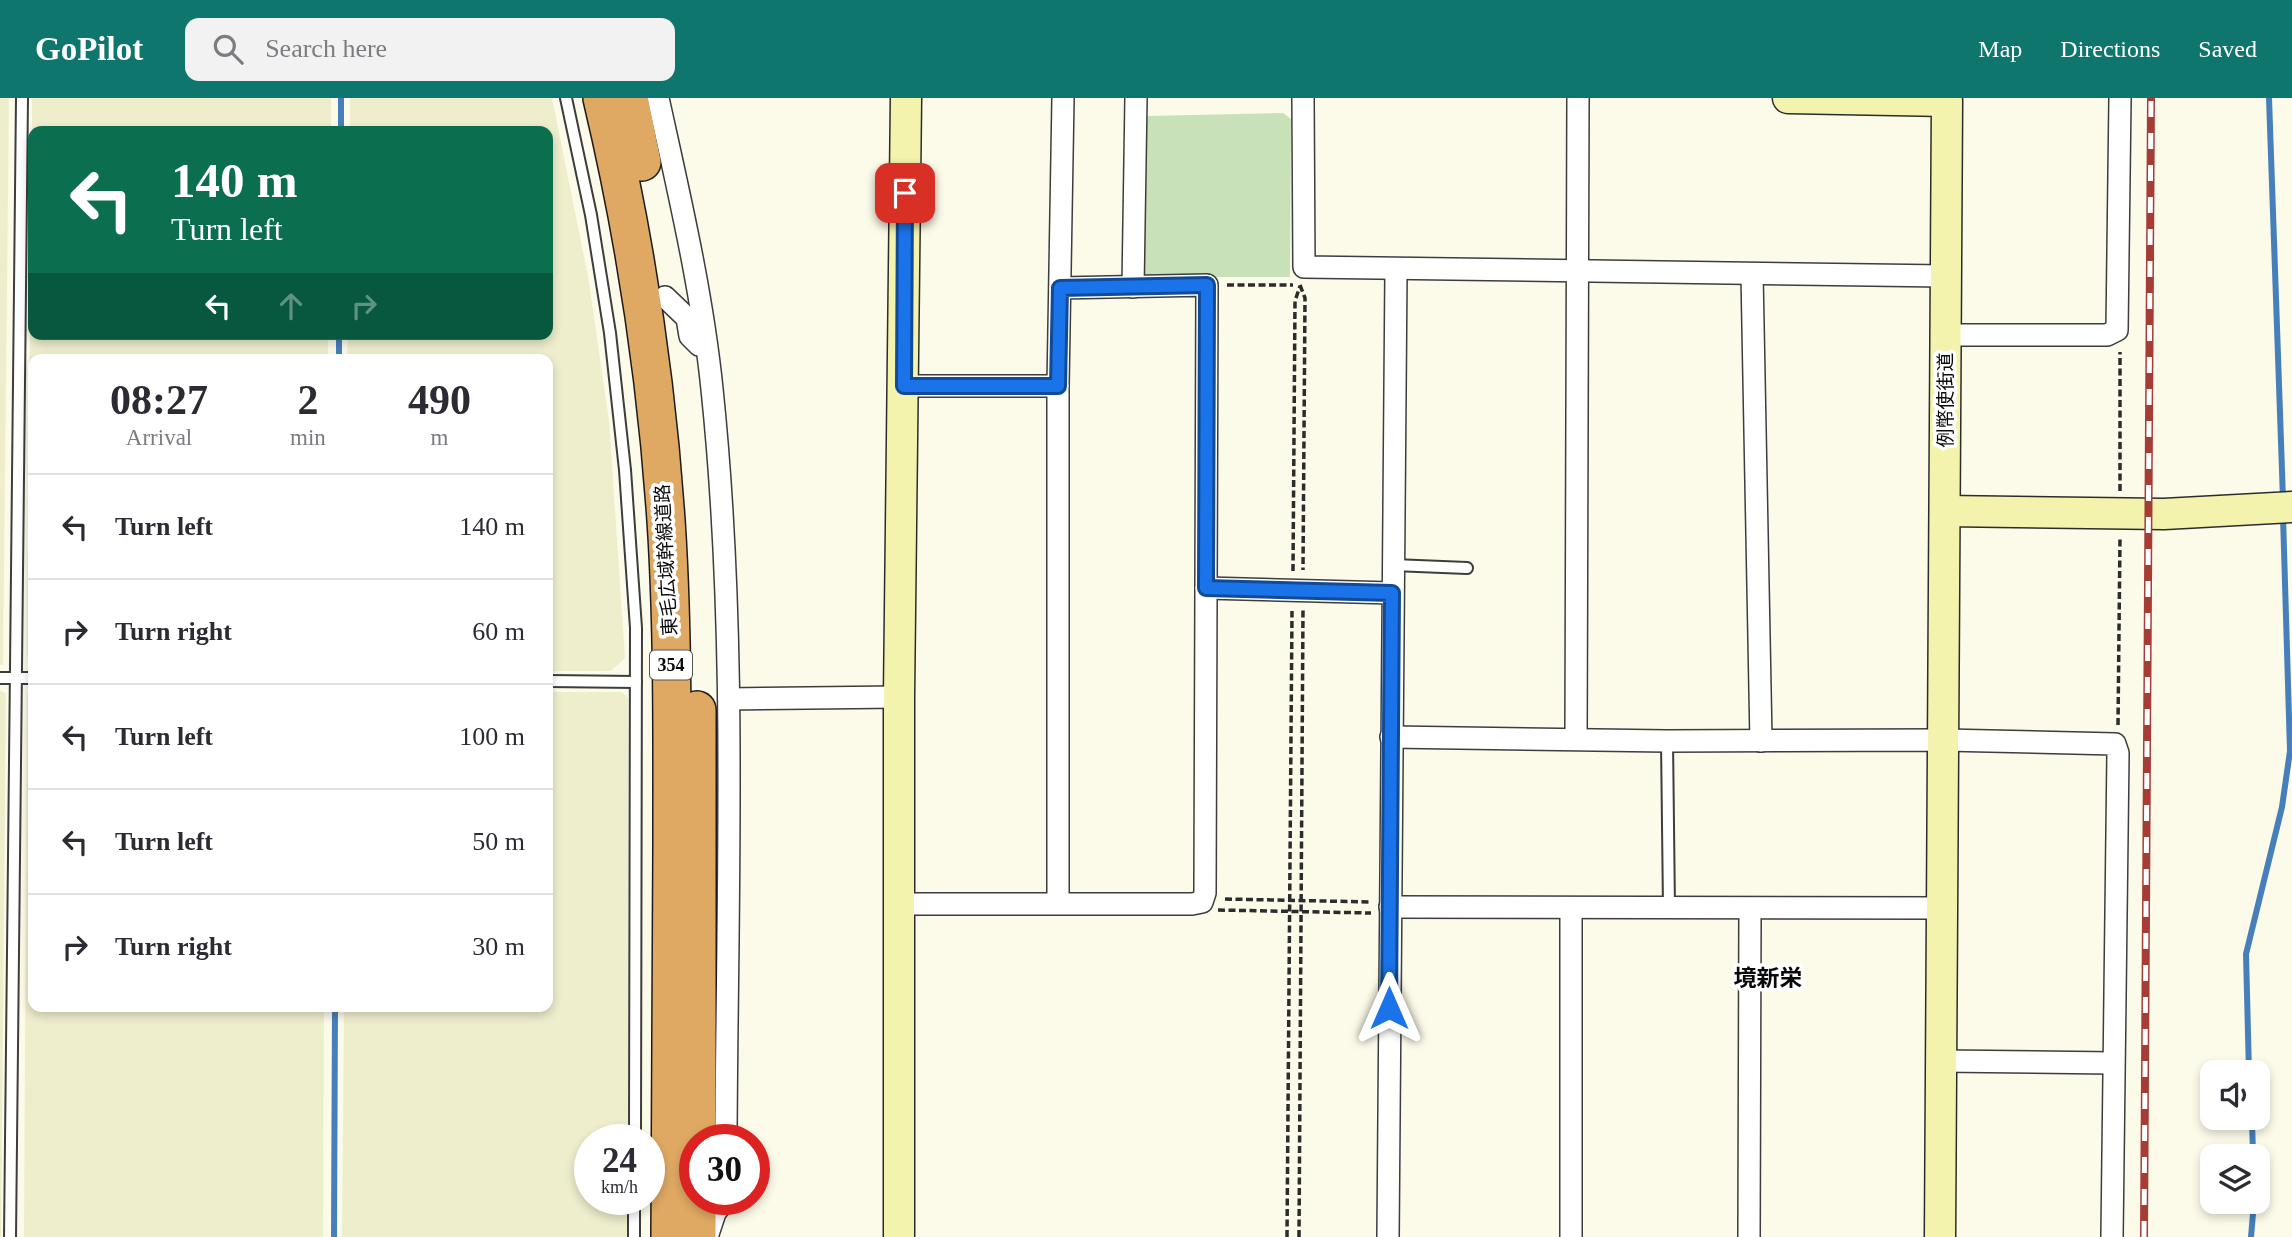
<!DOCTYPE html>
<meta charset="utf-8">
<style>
:root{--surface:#fff;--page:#f2f2f3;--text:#2b2b33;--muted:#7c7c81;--line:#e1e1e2;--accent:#0f766e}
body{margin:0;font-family:"Times New Roman","Noto Sans JP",serif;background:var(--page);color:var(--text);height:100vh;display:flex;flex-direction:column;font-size:26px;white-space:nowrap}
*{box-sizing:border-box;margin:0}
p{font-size:23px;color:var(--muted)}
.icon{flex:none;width:38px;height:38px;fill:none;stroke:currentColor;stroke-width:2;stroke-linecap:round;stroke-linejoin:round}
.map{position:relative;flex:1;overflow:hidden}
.details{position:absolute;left:28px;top:256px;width:525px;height:658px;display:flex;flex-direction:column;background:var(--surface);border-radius:14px;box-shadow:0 4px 10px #0003}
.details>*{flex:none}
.top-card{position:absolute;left:28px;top:28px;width:525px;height:214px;border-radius:14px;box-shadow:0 4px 10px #0003;background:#0b6e4f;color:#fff;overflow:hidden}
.controls{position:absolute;left:2200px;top:962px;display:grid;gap:14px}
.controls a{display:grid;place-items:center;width:70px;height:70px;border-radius:14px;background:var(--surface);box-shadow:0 4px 10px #0003;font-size:35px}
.speed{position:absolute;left:574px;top:1026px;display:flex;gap:14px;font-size:35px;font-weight:700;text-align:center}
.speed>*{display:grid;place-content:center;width:91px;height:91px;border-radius:50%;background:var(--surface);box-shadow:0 4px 10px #0003;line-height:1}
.speed small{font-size:18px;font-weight:400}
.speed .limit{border:10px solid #d22;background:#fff;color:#111}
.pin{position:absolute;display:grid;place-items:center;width:60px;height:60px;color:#fff;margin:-30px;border-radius:14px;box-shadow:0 4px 10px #0006}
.me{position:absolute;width:77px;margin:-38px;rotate:0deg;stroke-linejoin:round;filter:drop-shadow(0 0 5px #0008)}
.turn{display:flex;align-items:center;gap:24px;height:147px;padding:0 28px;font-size:32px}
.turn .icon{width:91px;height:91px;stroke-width:2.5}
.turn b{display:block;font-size:49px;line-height:60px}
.lanes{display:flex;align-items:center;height:66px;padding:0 28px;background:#0003;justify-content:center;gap:35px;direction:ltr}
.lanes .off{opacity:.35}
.eta{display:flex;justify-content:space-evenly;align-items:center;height:119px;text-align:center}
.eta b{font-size:42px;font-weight:600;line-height:49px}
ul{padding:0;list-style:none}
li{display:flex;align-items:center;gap:21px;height:105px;padding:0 28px;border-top:2px solid var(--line)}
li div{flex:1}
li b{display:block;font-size:26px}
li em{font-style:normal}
header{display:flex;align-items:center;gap:42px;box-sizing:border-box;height:98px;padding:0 35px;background:var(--accent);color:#fff}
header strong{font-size:33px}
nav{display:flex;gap:38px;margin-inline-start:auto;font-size:24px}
.search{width:490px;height:63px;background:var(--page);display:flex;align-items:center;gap:18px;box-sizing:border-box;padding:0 24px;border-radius:14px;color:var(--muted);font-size:26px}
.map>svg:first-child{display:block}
</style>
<header>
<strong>GoPilot</strong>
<div class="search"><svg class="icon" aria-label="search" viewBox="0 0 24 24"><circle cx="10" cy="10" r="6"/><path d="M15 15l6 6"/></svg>Search here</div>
<nav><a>Map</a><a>Directions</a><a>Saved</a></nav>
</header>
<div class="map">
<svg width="2292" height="1139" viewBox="0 0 2292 1139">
<rect width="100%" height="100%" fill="#fcfae9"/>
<g fill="#eeeecd">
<polygon points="0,0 9,0 3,567 0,567"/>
<polygon points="32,0 331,0 331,33 33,33 33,236 328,236 328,261 33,261 33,563 27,557"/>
<polygon points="350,0 552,0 588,178 609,323 625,560 611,573 548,573 548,261 347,261 348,236 548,236 548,33 350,33"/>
<polygon points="33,591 33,908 324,908 323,1139 24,1139 27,596"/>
<polygon points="0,592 6,596 1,1139 0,1139"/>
<polygon points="548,594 622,594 628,600 628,1041 590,1041 590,1101 627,1101 627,1139 342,1139 344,908 548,908"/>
</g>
<polygon fill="#c9e1b8" points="1283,15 1291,21 1290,179 1145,179 1140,173 1142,22 1148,18"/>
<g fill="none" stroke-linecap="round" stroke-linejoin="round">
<g stroke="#467fba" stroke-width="6">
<polyline points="2269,0 2283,401"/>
<polyline points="341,33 341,0"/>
<polyline points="339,261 339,236"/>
<polyline points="2249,975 2246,856 2282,709 2290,653 2283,418"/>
<polyline points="2252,1020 2253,1059"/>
<polyline points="334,1139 335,908"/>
<polyline points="2251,1139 2254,1104"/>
</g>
<defs>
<g id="lane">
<polyline points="566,0 591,117 610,235 625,372 636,530 635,1041"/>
<polyline points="1393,467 1467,470"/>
<polyline points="0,580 33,580"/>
<polyline points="548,583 636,584"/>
<polyline points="1667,643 1669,810"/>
<polyline points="10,1139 22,0"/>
<polyline points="634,1139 634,1101"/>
</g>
<g id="street">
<path d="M658 0C679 96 702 193 712 291 738 540 727 791 726 1041"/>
<polyline points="1303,0 1304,169 1945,178"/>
<polyline points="1752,176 1761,643"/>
<polyline points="1133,189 1136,0"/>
<polyline points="665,199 687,220 690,238 699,247"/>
<polyline points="1946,237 2107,237 2117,232 2120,0"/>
<polyline points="904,288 1058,288"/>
<polyline points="1206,490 1392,495"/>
<polyline points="729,601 899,599"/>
<polyline points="1391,639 1667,643 1945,642 2115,646 2118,655 2112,1139"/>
<polyline points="1576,641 1578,0"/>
<polyline points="1058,805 1058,288 1063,0"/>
<polyline points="899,806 1192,806 1202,804 1205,795 1207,187 1060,190"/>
<polyline points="1390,809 1943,810"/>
<polyline points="1571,810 1571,1139"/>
<polyline points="1941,963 2113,965"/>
<polyline points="707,1139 715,1115 725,1101"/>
<polyline points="1388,1139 1396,172"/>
<polyline points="1749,1139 1750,811"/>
</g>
<g id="secondary">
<polyline points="1788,0 1947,3 1940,1139"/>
<polyline points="1945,413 2164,416 2292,409"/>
<polyline points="899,1139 899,599 906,0"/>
</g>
<g id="highway">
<path d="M602 0C636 143 658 291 667 438 673 541 672 645 672 748 671 878 671 1009 670 1139"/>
<polyline points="629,0 642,64"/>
<polyline points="697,612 697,1041"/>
<polyline points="697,1139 697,1101"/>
</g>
</defs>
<use href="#lane" stroke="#3d3d3d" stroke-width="14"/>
<use href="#street" stroke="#3d3d3d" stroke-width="24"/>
<use href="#secondary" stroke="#2c2c2c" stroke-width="33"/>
<use href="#highway" stroke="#1b1b1b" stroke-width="40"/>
<g stroke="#2c2c2c" stroke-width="3.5" stroke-dasharray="7 3.5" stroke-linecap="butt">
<polyline points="1227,187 1293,187"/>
<polyline points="1300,187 1305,200 1303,472"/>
<polyline points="2120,393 2120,254"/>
<polyline points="1293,473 1295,203 1300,188"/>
<polyline points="2118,627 2120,439"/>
<polyline points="1225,801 1371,804"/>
<polyline points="1218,812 1371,815"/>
<polyline points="1287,1139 1292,513"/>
<polyline points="1299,1139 1303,511"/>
</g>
<use href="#lane" stroke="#fff" stroke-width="10"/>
<use href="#street" stroke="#fff" stroke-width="21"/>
<use href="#secondary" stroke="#f4f3ad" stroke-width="30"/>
<use href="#highway" stroke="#e0a963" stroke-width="37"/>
<defs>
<polyline id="rail" points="2144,1139 2151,0"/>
</defs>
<use href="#rail" stroke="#a63c36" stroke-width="8"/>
<use href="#rail" stroke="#fff" stroke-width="5" stroke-dasharray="16" stroke-linecap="butt"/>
</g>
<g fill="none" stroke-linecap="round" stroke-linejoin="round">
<defs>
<polyline id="route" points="905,95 904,288 1058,288 1060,190 1207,187 1206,490 1392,495 1389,910"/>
</defs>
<use href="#route" stroke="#114b97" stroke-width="18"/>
<use href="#route" stroke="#1a73e8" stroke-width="12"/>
</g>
<g text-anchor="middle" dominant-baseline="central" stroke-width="7" stroke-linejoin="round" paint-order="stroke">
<rect fill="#fff" stroke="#545454" stroke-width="2" x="650" y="552.5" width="42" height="29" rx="5"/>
<g font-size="18" font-weight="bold" fill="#0a0a0a">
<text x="671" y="567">354</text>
</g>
<g font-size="19" fill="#0a0a0a" stroke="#fff">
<text transform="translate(1945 302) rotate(-90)">例幣使街道</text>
<text transform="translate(666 462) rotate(-93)">東毛広域幹線道路</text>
</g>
<g font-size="23" font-weight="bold" fill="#0a0a0a" stroke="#fff">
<text x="1768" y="880">境新栄</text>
</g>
</g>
</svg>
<div class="controls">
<a><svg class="icon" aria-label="sound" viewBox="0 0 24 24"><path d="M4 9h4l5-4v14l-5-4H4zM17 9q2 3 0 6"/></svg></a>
<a><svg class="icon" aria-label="layers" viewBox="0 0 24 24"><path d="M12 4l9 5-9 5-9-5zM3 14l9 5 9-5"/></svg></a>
</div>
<div class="speed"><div>24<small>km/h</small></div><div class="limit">30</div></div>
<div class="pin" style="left:905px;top:95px;background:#d93025"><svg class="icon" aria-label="arrive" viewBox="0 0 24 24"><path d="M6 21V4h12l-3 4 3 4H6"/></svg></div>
<svg class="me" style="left:1389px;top:910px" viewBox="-20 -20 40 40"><path d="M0-17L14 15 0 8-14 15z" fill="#1a73e8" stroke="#fff" stroke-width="4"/></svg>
<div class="top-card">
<div class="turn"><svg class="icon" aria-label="left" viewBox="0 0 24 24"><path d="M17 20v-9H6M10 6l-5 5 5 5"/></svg><div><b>140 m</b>Turn left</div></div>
<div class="lanes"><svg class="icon" aria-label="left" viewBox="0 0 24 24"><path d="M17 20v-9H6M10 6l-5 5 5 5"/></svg><svg class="icon off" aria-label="ahead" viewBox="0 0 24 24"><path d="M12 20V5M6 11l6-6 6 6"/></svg><svg class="icon off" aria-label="right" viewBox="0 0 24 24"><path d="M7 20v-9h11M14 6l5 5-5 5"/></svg></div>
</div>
<section class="details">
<div class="eta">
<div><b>08:27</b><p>Arrival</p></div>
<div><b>2</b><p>min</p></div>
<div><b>490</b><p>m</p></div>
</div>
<ul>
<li><svg class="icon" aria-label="left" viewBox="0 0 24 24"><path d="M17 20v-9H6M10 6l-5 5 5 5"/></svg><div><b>Turn left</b></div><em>140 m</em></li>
<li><svg class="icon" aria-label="right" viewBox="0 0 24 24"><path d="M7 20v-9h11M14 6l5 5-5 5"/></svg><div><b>Turn right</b></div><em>60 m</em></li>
<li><svg class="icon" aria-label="left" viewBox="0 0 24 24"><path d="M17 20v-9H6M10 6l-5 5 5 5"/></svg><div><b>Turn left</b></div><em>100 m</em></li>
<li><svg class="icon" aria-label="left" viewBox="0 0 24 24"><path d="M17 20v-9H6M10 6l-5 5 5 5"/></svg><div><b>Turn left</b></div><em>50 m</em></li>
<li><svg class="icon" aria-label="right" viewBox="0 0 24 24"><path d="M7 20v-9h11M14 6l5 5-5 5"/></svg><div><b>Turn right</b></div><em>30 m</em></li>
</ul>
</section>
</div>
